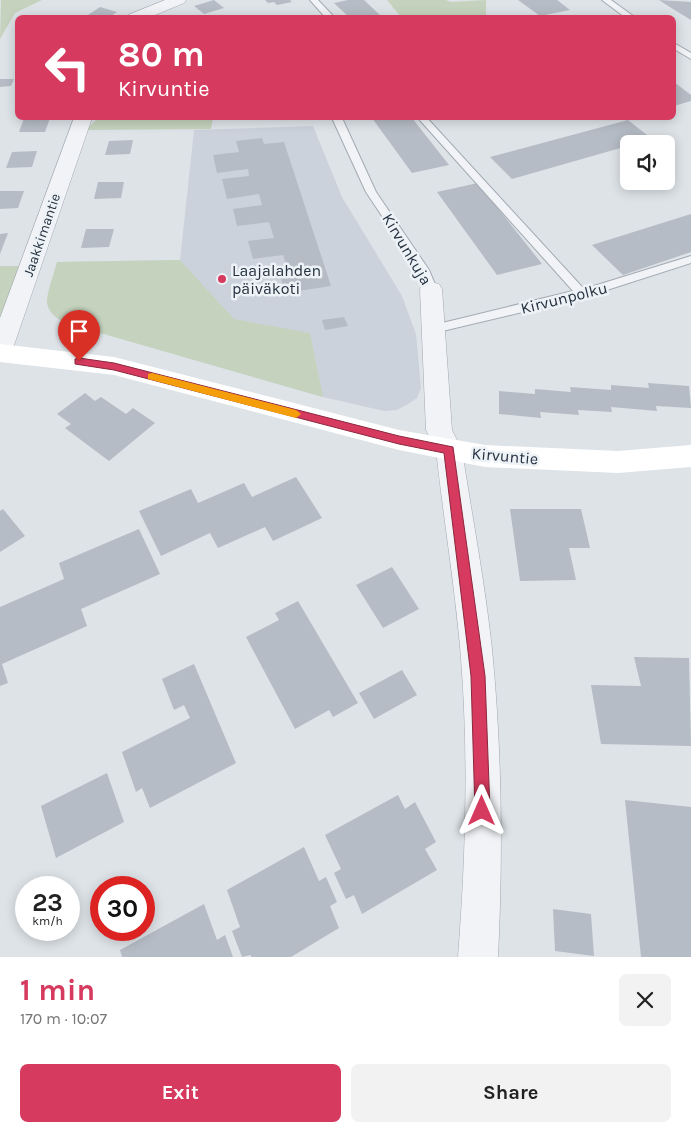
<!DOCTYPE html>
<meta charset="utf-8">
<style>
:root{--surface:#fff;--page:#f2f2f2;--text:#222;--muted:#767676;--accent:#d63a5e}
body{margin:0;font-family:Karla,sans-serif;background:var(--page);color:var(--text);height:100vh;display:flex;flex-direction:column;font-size:19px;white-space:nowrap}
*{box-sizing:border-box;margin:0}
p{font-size:16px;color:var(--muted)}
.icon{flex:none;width:28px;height:28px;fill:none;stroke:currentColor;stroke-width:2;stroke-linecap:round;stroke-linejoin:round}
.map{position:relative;height:957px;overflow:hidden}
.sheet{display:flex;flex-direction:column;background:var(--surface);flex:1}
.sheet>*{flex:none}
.guide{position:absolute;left:15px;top:15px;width:661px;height:105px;border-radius:8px;box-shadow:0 2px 12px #0003;background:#d63a5e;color:#fff;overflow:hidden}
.tools{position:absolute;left:620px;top:135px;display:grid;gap:10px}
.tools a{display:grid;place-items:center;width:55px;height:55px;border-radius:8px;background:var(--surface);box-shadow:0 2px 12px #0003;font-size:25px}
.speed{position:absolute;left:15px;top:876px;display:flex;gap:10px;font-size:25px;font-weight:700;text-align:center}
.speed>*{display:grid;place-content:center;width:65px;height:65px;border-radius:50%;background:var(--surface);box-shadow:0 2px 12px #0003;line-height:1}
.speed small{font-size:12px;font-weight:400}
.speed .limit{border:8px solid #d22;background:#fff;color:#111}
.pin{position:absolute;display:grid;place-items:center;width:42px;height:42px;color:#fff;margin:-51px -21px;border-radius:50% 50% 50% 0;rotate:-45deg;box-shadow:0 0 5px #0007}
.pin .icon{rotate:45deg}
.me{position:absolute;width:55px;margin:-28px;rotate:0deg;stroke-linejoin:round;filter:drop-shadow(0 0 4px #0008)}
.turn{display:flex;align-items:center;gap:18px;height:105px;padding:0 20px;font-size:22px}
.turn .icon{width:65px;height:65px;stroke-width:2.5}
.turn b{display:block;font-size:35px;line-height:42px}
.round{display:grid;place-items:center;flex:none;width:52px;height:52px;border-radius:8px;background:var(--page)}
.summary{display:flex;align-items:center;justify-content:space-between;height:85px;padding:0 20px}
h1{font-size:30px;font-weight:700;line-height:38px;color:var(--accent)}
.primary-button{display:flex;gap:10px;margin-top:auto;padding:10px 20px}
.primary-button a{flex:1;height:58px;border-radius:8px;background:var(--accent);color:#fff;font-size:20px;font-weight:700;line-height:58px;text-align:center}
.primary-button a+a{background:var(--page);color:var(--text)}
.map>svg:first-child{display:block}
</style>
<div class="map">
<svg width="691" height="957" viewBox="0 0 691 957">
<rect width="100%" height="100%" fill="#dee3e8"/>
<polygon fill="#ccd2db" points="313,126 342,197 402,296 416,334 421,388 417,398 408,404 397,410 384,411 323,397 104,334 69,326 50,310 47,302 57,262 180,260 194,130"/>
<g fill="#c5d3be">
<polygon points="1,0 42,0 15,13 0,39"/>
<polygon points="387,0 446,0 451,2 486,0 486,17 401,17"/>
<polygon points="195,118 213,118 211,129 86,130 96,120"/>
<path d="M180 260 234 319 310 333 323 397 104 334C88 330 46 324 47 300 48 288 54 274 57 262Z"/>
<polygon points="0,266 19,266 0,325"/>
</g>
<g fill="#b5bcc5">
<polygon points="214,0 224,8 204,14 194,6"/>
<polygon points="265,0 290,0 292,2 277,5 274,2 268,3"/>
<polygon points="348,0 364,0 383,18 350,18 334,3"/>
<polygon points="518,0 557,0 570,10 540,16"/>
<polygon points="659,0 691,2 691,20 673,9"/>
<polygon points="100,7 117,12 108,18 85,17"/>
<polygon points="0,79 14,79 11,86 0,87"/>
<polygon points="674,82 691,95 691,101 674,106"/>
<polygon points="24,118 50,118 45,132 19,132"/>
<polygon points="372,118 412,118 449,165 412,173"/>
<polygon points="628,120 652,139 512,179 490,157"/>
<polygon points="262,138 264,144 284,142 331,286 285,293 280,274 289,273 283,255 253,259 248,241 274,238 269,222 237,226 233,209 262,205 259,194 227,199 222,179 249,176 248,169 217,173 213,155 239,152 236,141"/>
<polygon points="133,140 130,154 105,155 109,141"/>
<polygon points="37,151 32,167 6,168 12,152"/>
<polygon points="98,182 124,182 121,198 94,199"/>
<polygon points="478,183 542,264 497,275 437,192"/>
<polygon points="0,191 24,191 18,208 0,209"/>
<polygon points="691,214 691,252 623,275 592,245"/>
<polygon points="86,229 114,229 109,247 81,248"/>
<polygon points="8,233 0,254 0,234"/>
<polygon points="344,317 348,326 325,330 322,320"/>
<polygon points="648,383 689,386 691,408 656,406 657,411 611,407 612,412 578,410 579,415 540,412 541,418 499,414 499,391 535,394 535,389 571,392 570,387 611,390 611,385 649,388"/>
<polygon points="85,393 95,401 101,397 126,414 133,408 155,423 109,461 65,428 71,424 57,414"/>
<polygon points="296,477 322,518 273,541 265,527 218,548 210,533 161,556 139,511 191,489 198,503 244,483 252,497"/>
<polygon points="3,509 25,536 0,552 0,511"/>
<polygon points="510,509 581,509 590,548 569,548 576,580 520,581"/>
<polygon points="139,529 160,574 81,609 87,626 2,664 8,683 0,686 0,607 64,579 59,563"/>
<polygon points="392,567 419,609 383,628 356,585"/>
<polygon points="298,601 358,703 333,717 329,710 295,729 246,637 279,620 275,613"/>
<polygon points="634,657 689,658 691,746 601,744 591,685 641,686"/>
<polygon points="194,664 236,763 150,808 142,788 136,792 122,752 190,718 184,705 174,710 162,679"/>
<polygon points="402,670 417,695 374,719 359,693"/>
<polygon points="107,773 124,822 56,858 41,806"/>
<polygon points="398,795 405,809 415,802 436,842 425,849 437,870 362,914 354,895 346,899 334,873 341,869 325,835"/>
<polygon points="625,800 691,807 691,957 641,957"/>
<polygon points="304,847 319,881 326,877 337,902 330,906 339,928 291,957 251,957 251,955 242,957 232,931 240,927 227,890"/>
<polygon points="204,904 217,940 225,935 233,957 122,957 120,950"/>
<polygon points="553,909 591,914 594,956 555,951"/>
</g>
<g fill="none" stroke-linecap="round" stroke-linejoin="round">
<defs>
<g id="lane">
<polygon points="310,0 318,0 335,18 326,18"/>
<polygon points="602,0 611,0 636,18 626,18"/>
<polygon points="674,43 691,53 691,59 674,49"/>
<polygon points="332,118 342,118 376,192 429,270 437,289 435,292 427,292 418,270 366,192"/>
<polygon points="418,118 427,118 584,289 691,256 691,263 582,298 434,333 430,332 428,329 430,326 434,325 573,291"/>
</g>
<g id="street">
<polygon points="165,0 186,0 184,3 148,18 126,18 128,15"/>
<polygon points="74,118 92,118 12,351 9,357 0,360 0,318"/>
<path d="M431 282 439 284 442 289 452 430 462 450C472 516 485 583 492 649 502 752 503 854 498 957H458C466 854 469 749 460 646 454 580 443 515 436 450L426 430 420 289 423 284Z"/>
</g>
</defs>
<use href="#lane" stroke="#a3aab2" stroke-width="2"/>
<use href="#street" stroke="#a3aab2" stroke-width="1"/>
<use href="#lane" fill="#f1f3f6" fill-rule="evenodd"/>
<use href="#street" fill="#f1f3f6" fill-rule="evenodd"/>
<polygon fill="#fff" fill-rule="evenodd" points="0,344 114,357 399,430 485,445 618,451 691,445 691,467 618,473 485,467 399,450 114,375 0,362"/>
</g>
<polygon fill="#d63a5e" stroke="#8b263d" points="79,358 114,363 399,436 453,447 485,676 490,811 488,816 482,818 477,816 475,811 471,676 444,453 399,444 114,370 75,364 75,359"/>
<polygon fill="#f59e0b" points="152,373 296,410 301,414 296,418 148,379 148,374"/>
<circle fill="#d63a5e" stroke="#edf2f6" stroke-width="2" cx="222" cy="279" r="5"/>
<g text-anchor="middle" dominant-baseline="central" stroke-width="5" stroke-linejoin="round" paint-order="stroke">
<g font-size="14" fill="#263240" stroke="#edf2f6">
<text transform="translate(42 235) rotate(-71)">Jaakkimantie</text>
</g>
<g font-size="16" fill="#263240" stroke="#edf2f6">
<text transform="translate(407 249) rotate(59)">Kirvunkuja</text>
<text transform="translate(564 298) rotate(-14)">Kirvunpolku</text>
<text transform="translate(505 456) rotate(5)">Kirvuntie</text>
</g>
<g font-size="16" fill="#263240" stroke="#edf2f6" text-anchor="start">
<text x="232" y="270">Laajalahden<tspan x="232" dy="18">päiväkoti</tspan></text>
</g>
</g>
</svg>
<div class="tools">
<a><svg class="icon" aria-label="sound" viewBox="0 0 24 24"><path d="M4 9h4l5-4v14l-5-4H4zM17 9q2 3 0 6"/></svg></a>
</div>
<div class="speed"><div>23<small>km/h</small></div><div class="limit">30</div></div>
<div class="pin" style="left:79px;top:361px;background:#d93025"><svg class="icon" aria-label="arrive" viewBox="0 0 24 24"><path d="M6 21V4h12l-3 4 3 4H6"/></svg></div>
<svg class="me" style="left:482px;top:811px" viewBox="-20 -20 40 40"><path d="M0-17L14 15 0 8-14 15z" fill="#d63a5e" stroke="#fff" stroke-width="4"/></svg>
<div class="guide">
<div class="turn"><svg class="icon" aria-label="left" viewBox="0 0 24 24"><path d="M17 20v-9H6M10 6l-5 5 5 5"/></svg><div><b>80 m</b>Kirvuntie</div></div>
</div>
</div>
<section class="sheet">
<div class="summary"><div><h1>1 min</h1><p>170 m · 10:07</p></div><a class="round"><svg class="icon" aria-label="close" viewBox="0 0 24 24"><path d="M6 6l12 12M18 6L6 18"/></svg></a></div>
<div class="primary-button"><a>Exit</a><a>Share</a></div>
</section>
